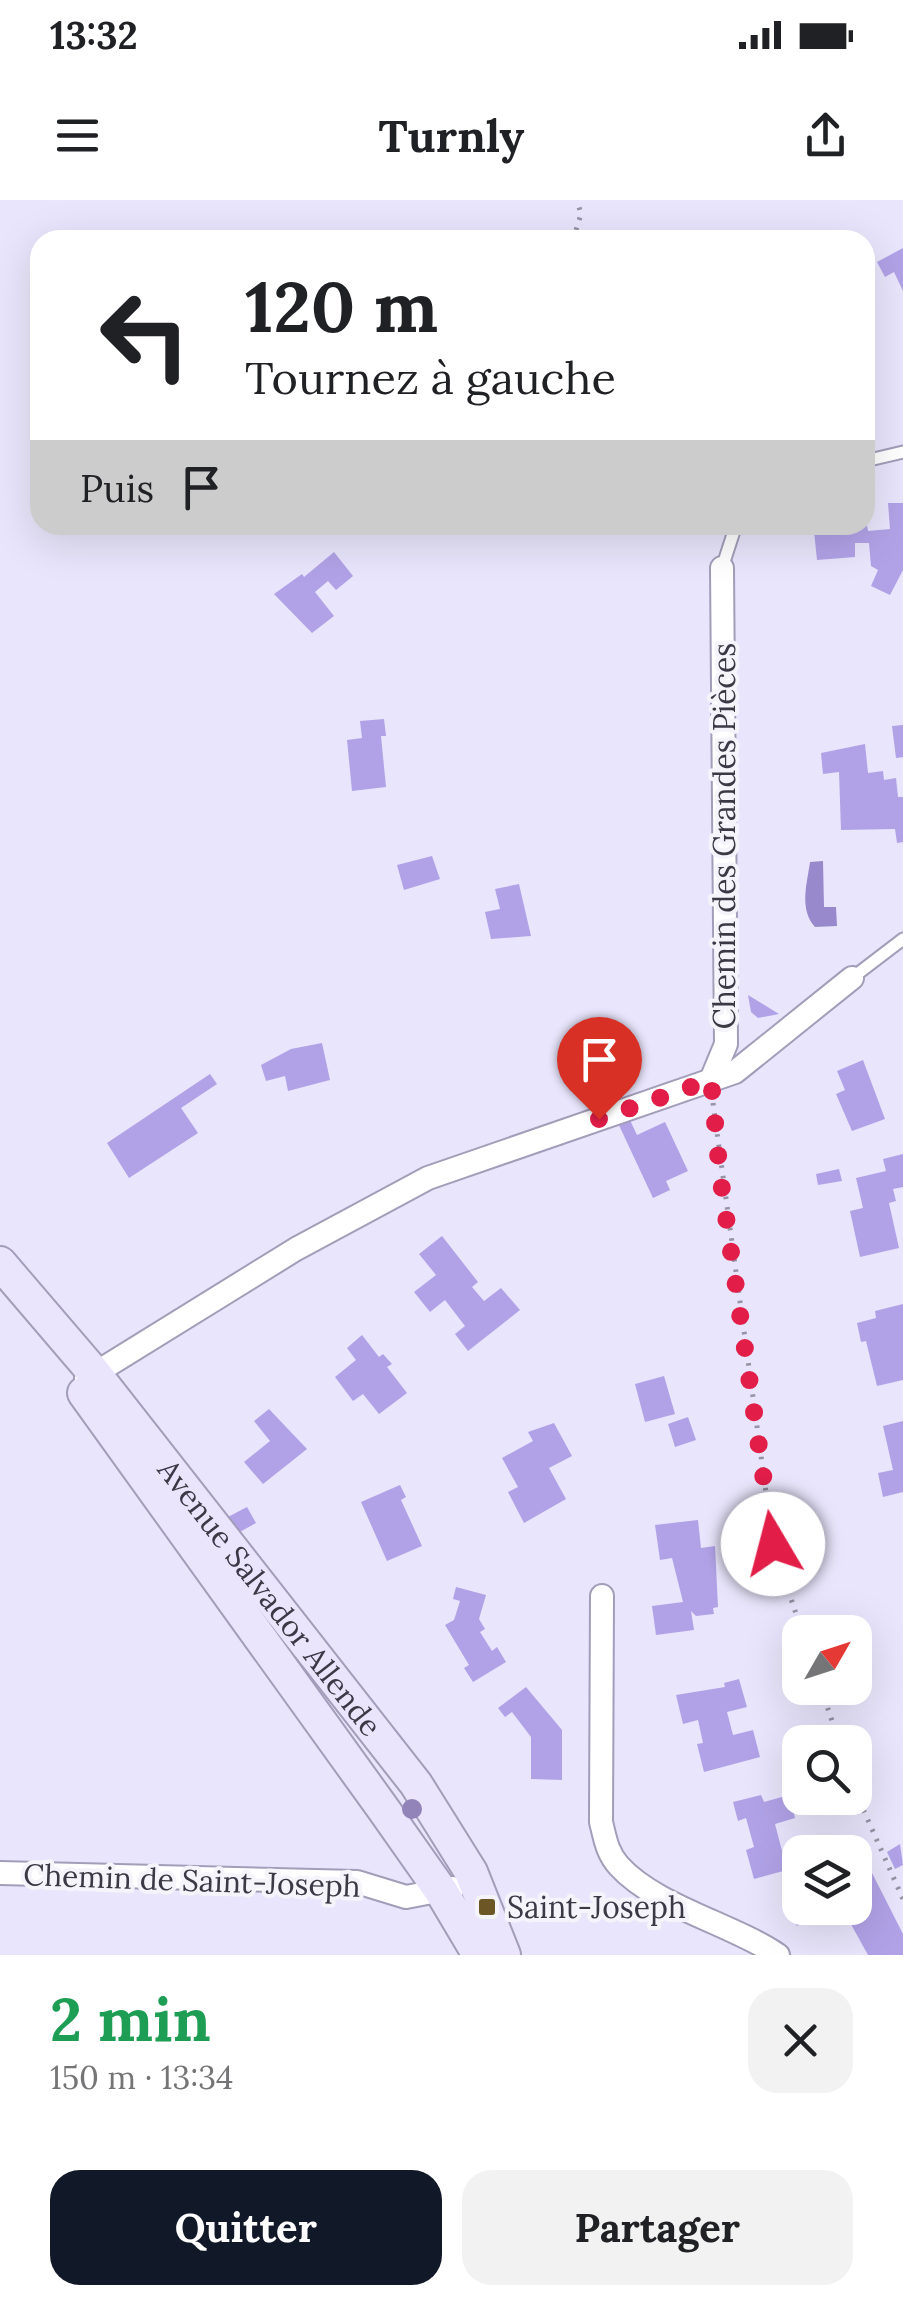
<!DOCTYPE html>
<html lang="fr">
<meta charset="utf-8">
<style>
:root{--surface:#fff;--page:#f2f2f2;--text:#202124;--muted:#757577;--accent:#111827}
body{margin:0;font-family:Lora,serif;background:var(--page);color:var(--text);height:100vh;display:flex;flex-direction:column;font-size:38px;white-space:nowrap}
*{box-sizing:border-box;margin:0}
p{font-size:32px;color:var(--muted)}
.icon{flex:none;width:55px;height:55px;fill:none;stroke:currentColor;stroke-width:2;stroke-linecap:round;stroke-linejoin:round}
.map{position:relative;height:1755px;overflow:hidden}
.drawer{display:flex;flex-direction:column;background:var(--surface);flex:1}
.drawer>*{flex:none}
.hud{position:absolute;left:30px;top:30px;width:845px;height:305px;border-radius:30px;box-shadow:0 10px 40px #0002;background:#fff;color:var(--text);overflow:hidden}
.needle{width:65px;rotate:51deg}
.controls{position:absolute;left:782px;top:1415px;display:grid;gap:20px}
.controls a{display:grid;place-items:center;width:90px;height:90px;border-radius:20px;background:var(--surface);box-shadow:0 10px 40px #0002;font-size:50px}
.pin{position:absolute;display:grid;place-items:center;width:85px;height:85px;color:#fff;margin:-102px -42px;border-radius:50% 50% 50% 0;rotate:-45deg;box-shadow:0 0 10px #0007}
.pin .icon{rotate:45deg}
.me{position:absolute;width:110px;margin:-55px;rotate:352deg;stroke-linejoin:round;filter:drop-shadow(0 0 8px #0008)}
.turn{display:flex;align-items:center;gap:35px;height:210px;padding:0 50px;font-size:45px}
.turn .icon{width:130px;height:130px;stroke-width:2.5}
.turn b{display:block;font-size:70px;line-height:85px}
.then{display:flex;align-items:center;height:95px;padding:0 50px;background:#0003;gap:20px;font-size:38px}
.round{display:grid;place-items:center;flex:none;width:105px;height:105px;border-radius:30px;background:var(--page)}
.summary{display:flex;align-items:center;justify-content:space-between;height:170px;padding:0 50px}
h1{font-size:60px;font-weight:700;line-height:75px;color:#1e9e55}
.button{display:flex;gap:20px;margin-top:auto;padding:20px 50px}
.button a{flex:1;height:115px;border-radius:30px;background:var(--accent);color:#fff;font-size:40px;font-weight:700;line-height:115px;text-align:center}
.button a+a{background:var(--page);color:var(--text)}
.status{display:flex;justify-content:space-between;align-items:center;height:70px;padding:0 50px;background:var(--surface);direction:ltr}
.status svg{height:28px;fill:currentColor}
header{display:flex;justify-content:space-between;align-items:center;height:130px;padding:0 50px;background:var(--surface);font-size:45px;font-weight:700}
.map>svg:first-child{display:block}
</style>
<div class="status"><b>13:32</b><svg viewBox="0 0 49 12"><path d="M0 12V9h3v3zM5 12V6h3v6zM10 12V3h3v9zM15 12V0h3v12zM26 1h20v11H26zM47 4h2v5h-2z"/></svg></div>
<header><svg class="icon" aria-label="menu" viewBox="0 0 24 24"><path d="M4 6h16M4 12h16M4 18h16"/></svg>Turnly<svg class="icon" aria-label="share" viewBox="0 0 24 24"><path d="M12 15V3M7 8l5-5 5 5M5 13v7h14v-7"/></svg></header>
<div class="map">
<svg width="903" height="1755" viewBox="0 0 903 1755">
<rect width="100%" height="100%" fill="#e9e5fc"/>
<path fill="#9889cc" d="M823 661 824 707H836L837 726 815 727C799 709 807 684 810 662Z"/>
<g fill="#b1a2e7">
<polygon points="903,48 903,91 894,72 885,77 877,62"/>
<polygon points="888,303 903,303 903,370 890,395 871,386 878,370 871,366 869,343 855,343 855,357 817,360 814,331 851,331 851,325 867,325 868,331 890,329"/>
<polygon points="334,352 353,376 336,390 328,381 315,392 334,416 312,433 274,394 302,374 304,377"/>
<polygon points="384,519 386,536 381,536 386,587 352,591 347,540 362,538 360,521"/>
<polygon points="903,525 903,557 896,558 892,526"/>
<polygon points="865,544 868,573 883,571 884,580 896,578 898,597 903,597 903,642 897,643 895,629 841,630 839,572 823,574 821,553"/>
<polygon points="432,656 440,679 404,690 397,665"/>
<polygon points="519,684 531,736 491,739 485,712 500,709 495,689"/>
<polygon points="748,795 779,814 758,818 751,812"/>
<polygon points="322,843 330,880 288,891 285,876 266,881 261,865 291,849"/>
<polygon points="863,860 885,919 852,931 836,894 845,890 837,871"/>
<polygon points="210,874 217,884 181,908 198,933 129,978 107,943"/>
<polygon points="628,916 637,935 665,922 688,971 666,981 670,990 653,998 617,921"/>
<polygon points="903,954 903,987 893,989 896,1001 889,1003 899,1048 860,1057 850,1011 863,1008 856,978 886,971 883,959"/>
<polygon points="839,969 842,981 818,985 816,974"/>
<polygon points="442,1036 478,1082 472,1087 484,1101 501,1088 520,1110 468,1151 455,1134 465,1126 445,1100 430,1112 414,1092 436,1075 419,1054"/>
<polygon points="903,1104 903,1180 877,1186 866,1141 861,1142 857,1123 876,1118 875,1111"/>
<polygon points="362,1135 379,1157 383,1154 392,1164 387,1167 407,1193 379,1214 363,1194 353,1201 335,1177 356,1160 347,1148"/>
<polygon points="664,1176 675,1214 645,1222 635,1184"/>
<polygon points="269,1209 307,1249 263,1284 244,1262 270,1241 254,1221"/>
<polygon points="688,1217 696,1240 675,1247 668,1224"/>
<polygon points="903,1221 903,1292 883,1297 878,1273 893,1270 883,1226"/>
<polygon points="554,1223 572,1256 549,1268 566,1299 524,1323 508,1292 518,1287 502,1258 533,1241 528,1232"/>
<polygon points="400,1285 406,1297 401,1300 422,1346 387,1361 361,1302"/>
<polygon points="247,1307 256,1323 238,1333 226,1318"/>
<polygon points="698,1320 701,1348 715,1346 718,1407 713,1408 714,1414 696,1416 691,1411 694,1430 656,1435 652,1406 683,1402 672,1358 660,1360 655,1325"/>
<polygon points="456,1387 486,1395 479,1419 485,1429 480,1432 492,1451 497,1447 506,1462 473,1482 464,1468 469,1465 445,1425 454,1420 460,1401 453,1399"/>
<polygon points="739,1479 747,1507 727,1512 733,1535 753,1530 760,1557 704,1572 697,1544 703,1543 698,1520 683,1524 676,1495 725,1487 724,1483"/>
<polygon points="526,1487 562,1530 562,1580 531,1579 531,1537 512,1512 505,1517 498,1508"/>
<polygon points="761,1595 764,1602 789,1595 795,1618 775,1624 787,1670 754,1679 746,1650 754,1647 746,1618 738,1621 733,1602"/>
<polygon points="900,1644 903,1665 895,1669 887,1652"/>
<polygon points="870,1669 903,1734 903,1755 868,1755 842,1708 855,1708 855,1677"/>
<polygon points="798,1708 831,1708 797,1726 789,1712"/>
</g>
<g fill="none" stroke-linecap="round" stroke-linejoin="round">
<defs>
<g id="service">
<polyline points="865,261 903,252"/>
<polyline points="722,368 736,325"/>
<polyline points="852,778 903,739"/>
</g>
<g id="minor">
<polyline points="711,880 726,844 722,368"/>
<polyline points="86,1179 296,1049 428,978 735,872 852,778"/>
<path d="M602 1396 601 1622C605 1638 607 1653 619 1666 655 1706 732 1724 778 1755"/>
<polyline points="0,1673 357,1682 406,1697 453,1688"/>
</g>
<g id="secondary">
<path id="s1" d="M0 1063 95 1174 416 1584 471 1672 504 1755"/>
<polyline points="84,1193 384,1610 441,1691 479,1755"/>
</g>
</defs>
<use href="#service" stroke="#a29db9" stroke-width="15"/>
<use href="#minor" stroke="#a29db9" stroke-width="26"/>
<use href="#secondary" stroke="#a29db9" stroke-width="36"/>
<g stroke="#9693a5" stroke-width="5" stroke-dasharray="2.5 8" stroke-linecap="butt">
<polyline points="573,40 581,14 577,0"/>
<polyline points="713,903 773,1344 802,1432"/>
<polyline points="821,1488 839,1542"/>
<polyline points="855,1591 903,1699"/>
</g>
<use href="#service" stroke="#fff" stroke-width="11"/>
<use href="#minor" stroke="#fff" stroke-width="22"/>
<use href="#secondary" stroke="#eae4fd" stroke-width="32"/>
</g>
<circle fill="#9283b8" cx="412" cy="1609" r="10"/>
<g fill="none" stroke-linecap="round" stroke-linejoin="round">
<polyline stroke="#e11d48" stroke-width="18" stroke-dasharray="0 32.4" points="599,919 711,880 720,975 773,1344"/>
</g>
<rect fill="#6d5626" stroke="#f5f4fa" stroke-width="4" x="477" y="1697" width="20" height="20" rx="5"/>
<g text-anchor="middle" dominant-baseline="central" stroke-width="8" stroke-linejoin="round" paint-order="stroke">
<g font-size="30" fill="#3b3945" stroke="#f5f4fa">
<text transform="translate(724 636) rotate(-90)">Chemin des Grandes Pièces</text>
<text stroke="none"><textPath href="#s1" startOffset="430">Avenue Salvador Allende</textPath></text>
<text transform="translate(192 1680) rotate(2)">Chemin de Saint-Joseph</text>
</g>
<g font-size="30" fill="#3b3945" stroke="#f5f4fa" text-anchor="start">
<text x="507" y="1707">Saint-Joseph</text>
</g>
</g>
</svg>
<div class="controls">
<a><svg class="needle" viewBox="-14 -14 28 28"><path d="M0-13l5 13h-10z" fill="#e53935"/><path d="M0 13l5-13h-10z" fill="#757577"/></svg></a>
<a><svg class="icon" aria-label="search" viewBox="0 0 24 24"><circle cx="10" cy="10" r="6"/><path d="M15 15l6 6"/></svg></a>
<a><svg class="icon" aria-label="layers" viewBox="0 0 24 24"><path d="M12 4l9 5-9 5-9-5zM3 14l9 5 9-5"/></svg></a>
</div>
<div class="pin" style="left:599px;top:919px;background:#d93025"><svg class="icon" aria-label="arrive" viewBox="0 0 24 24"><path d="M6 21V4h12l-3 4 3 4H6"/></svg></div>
<svg class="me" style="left:773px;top:1344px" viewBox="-20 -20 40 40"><circle r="19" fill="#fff"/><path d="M0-13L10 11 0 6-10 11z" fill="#e11d48"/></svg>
<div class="hud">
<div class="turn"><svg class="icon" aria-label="left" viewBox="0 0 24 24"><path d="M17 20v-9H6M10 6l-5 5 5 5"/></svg><div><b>120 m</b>Tournez à gauche</div></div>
<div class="then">Puis<svg class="icon" aria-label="arrive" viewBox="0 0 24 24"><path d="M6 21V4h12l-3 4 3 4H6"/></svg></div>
</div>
</div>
<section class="drawer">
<div class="summary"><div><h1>2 min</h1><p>150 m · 13:34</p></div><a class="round"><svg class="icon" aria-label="close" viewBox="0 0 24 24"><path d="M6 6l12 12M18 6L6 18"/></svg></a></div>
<div class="button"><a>Quitter</a><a>Partager</a></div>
</section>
